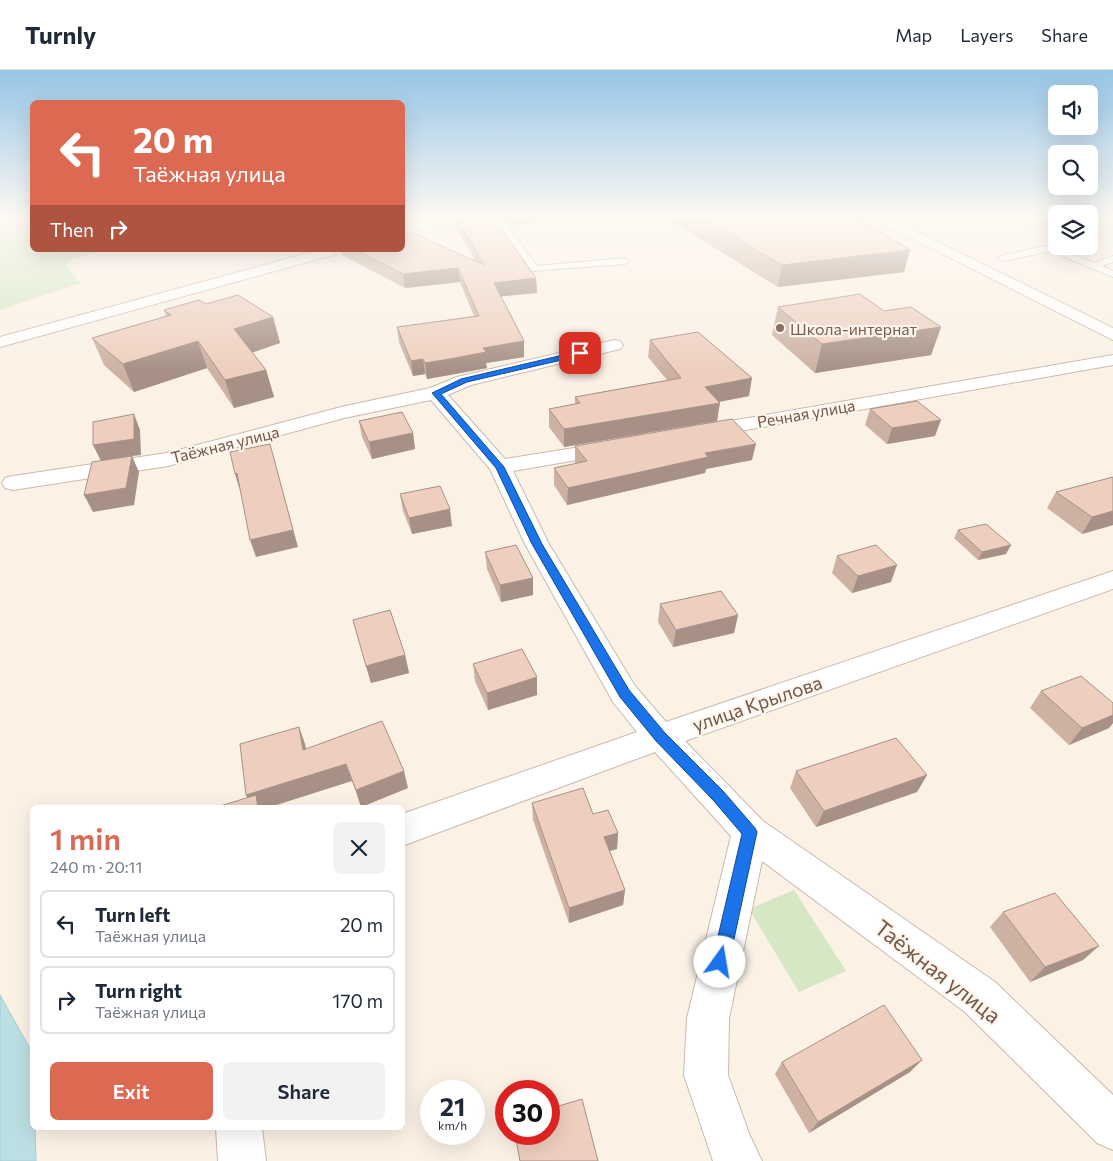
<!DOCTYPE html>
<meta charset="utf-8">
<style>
:root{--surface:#fff;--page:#f2f2f3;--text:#1f2937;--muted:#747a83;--line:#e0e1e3;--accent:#dc6a53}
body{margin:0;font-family:Commissioner,sans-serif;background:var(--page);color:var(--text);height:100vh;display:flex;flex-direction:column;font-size:19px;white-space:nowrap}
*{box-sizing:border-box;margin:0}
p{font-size:16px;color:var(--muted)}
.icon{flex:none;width:28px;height:28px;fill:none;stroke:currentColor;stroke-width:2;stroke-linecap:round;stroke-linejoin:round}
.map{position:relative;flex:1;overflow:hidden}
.side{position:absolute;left:30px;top:735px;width:375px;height:325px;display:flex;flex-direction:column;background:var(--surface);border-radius:8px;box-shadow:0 5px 20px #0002}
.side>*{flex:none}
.top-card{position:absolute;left:30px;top:30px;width:375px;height:152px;border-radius:8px;box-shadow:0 5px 20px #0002;background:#dc6a53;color:#fff;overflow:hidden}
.fabs{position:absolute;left:1048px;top:15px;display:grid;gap:10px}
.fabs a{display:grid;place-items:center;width:50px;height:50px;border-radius:8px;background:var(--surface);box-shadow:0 5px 20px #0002;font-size:25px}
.speed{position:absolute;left:420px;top:1010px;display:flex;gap:10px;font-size:25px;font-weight:700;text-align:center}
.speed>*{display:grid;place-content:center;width:65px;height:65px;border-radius:50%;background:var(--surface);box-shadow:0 5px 20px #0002;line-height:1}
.speed small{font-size:12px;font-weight:400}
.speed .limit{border:8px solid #d22;background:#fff;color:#111}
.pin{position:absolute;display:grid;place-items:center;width:42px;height:42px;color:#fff;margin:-21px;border-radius:10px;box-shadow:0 2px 8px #0006}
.me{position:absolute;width:55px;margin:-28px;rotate:13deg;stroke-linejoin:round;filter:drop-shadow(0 0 4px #0008)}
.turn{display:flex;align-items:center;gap:18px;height:105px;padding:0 20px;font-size:22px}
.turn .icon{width:65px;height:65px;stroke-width:2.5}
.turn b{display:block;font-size:35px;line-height:42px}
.then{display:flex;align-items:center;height:48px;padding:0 20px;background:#0003;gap:10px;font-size:19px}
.round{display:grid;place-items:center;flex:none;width:52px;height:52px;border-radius:8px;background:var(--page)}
.head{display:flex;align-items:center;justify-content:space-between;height:85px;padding:0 20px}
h1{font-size:30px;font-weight:600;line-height:38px;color:var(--accent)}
.action{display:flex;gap:10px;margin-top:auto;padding:10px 20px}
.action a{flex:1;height:58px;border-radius:8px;background:var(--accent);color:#fff;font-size:20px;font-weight:600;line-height:58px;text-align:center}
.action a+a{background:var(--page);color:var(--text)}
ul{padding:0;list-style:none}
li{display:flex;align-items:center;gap:15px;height:68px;margin:0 10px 8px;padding:0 10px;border:2px solid var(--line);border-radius:8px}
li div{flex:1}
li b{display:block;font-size:19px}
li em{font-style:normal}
header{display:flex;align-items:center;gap:30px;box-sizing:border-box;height:70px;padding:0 25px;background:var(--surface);border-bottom:1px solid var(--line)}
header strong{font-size:24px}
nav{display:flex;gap:28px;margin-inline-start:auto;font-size:18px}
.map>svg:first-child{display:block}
</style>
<header>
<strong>Turnly</strong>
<nav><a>Map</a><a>Layers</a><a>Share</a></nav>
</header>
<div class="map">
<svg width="1113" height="1091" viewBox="0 0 1113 1091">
<rect width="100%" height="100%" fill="#fbf1e5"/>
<g fill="#d5e7c5">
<polygon points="0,148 32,148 32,180 104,180 69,190 66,197 81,213 0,240"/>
<polygon points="794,820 846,901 799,922 749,839"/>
</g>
<polygon fill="#bbdfe3" stroke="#a2cfd4" points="0,925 32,982 32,1058 35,1058 36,1091 0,1091"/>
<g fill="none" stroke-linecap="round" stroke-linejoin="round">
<defs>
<g id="lane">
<polygon points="493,148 502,148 537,196 625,188 630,191 625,194 531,201"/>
<polygon points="1051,175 1094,193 1113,186 1113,192 1102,196 1113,201 1113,207 1050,181 1003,191 998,188 1003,185"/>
</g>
<g id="street">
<polygon points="614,270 620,271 623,275 620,279 471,315 448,325 505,389 612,372 620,373 623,378 620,383 612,384 513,401 549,474 635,616 666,652 1113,501 1113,519 685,671 763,751 995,912 1113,1025 1113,1080 1097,1073 965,942 762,791 729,948 728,1005 750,1066 762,1091 713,1091 684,1005 687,948 731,766 655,682 402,776 402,744 637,662 613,632 525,474 490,399 431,330 344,348 168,396 13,420 5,418 2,413 5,408 13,406 167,383 341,337 430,318 457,307"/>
<polygon points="1113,285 1113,295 701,368 694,366 691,362 694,358 701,356"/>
<polygon points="216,1058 262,1058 266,1091 218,1091"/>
</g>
<g id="secondary">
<polygon points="432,148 454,148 453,151 402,165 402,157"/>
<polygon points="872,148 889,148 1113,258 1113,270"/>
<polygon points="319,180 342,180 340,183 0,277 0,267"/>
</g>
</defs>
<use href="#lane" stroke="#ccb9ac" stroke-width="2"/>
<use href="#street" stroke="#ccb9ac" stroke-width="2"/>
<use href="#secondary" stroke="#d0baad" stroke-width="2"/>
<use href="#lane" fill="#fff" fill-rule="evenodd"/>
<use href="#street" fill="#fff" fill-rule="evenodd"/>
<use href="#secondary" fill="#fff" fill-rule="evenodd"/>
</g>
<g fill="#cdb2a4">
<polygon points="453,148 497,148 497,152 536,208 537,223 501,226 524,271 524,287 486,293 487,298 451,305 427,309 425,304 413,306 399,272 397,257 474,246 460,212 405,218 342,185 341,180 402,180 475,190 453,153"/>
<polygon points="504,148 558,148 558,149 510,155"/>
<polygon points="666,148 863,148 868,151 867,154 910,180 904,202 778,217"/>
<polygon points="206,234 273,247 280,273 252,282 266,300 274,327 234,338 207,298 134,322 104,295 92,268 166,246 164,240"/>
<polygon points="778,237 884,241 941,257 931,285 815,303 772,265"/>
<polygon points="650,270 749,326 718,332 717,351 564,377 549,357 549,339 575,334 575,327 667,310 648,287"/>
<polygon points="870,339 935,366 887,374 865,355"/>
<polygon points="359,351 413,363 415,379 372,389 362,367"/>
<polygon points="575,376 752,390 706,399 705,403 567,435 554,415 554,398 576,394 575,392"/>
<polygon points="1113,407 1113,455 1082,464 1047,438 1056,422"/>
<polygon points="400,424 452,456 412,464 403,441"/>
<polygon points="958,460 1006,484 978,490 954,468"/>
<polygon points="485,482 533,508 533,525 501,532 487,499"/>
<polygon points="837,486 891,512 852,523 832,503"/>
<polygon points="660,534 738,545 734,563 673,577 658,552"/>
<polygon points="353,550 405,585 409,603 371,613"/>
<polygon points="473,594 537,625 488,640 475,611"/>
<polygon points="1041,621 1113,633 1113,653 1109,658 1069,675 1030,638"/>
<polygon points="299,657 306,678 408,718 361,737 352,711 248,727 246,725"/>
<polygon points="796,701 927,705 917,722 816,757 790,718"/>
<polygon points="532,733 593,744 618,763 617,779 609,781 625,820 623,835 569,853 533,750"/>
<polygon points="1003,842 1083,890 1030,912 990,857"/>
<polygon points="782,992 910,1002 809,1063 775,1004"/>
</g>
<g fill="#a79186">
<polygon points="509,148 558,148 558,149 510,155"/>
<polygon points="910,180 904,202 778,217 782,195"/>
<polygon points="458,198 460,212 405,218 403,204"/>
<polygon points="536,208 537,223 494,227 494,213"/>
<polygon points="273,247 280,273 242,286 234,259"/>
<polygon points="941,257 931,285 815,303 822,274"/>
<polygon points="198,271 207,298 134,322 123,294"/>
<polygon points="524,271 524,287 486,293 487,298 427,309 425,293 483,278"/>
<polygon points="423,289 425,304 413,306 411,291"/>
<polygon points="266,300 274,327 234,338 225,310"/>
<polygon points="752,308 749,326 703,335 705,317"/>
<polygon points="720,333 717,351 564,377 564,359"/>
<polygon points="134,344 140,360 141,385 132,386 139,402 134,435 93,442 84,425 101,391 93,375"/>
<polygon points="941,350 935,366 887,374 892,358"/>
<polygon points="413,363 415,379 372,389 369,372"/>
<polygon points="756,374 752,390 706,399 705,403 567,435 568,418 705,383"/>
<polygon points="274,390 298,477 256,487 250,470"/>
<polygon points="237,403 240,421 235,404"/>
<polygon points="450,439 452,456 412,464 409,448"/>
<polygon points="1113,441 1113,455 1082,464 1092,447"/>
<polygon points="1011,475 1006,484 978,490 982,482"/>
<polygon points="897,495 891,512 852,523 858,506"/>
<polygon points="533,508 533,525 501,532 500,515"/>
<polygon points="738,545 734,563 673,577 676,560"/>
<polygon points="405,585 409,603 371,613 366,596"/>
<polygon points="537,607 537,625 488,640 487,623"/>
<polygon points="1113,645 1113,653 1109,658 1069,675 1082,658"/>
<polygon points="299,657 305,674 309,697 303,680"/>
<polygon points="346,694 352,711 267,738 252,738 246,725"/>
<polygon points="404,701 408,718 361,737 356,720"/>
<polygon points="927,705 917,722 816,757 824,741"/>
<polygon points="618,763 617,779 602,783 604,767"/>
<polygon points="625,820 623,835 569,853 569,838"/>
<polygon points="1099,876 1083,890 1030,912 1045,897"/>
<polygon points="922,990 910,1002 809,1063 818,1052"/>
</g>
<g fill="#eecfbf" stroke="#a79186">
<polygon points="457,148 494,148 536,208 494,213 524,271 483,278 486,282 450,289 425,293 423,289 411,291 397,257 479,246 458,198 403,204 356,180 402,180 402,158 484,195"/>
<polygon points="702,148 753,148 757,150 764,148 863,148 868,151 862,151 910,180 782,195"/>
<polygon points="860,224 884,241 911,237 941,257 822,274 778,237"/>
<polygon points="238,225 273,247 234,259 266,300 225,310 198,271 123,294 92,268 171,245 164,240 199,230 206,234"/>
<polygon points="698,262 752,308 705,317 720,333 564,359 549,339 580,333 575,327 681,308 650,270"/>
<polygon points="917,331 941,350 892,358 870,339"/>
<polygon points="402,342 413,363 369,372 359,351"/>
<polygon points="134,344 134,369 93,375 93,352"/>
<polygon points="732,349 756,374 705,383 708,387 568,418 554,398 587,391 575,376"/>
<polygon points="270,374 293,460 250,470 237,403 235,404 230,382"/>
<polygon points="132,386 126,418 84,425 92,392"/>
<polygon points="1113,407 1113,441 1092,447 1056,422"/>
<polygon points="440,416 450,439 409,448 400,424"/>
<polygon points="986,454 1011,475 982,482 958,460"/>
<polygon points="516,475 533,508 500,515 485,482"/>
<polygon points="876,475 897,495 858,506 837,486"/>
<polygon points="721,521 738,545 676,560 660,534"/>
<polygon points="390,540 405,585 366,596 353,550"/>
<polygon points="522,579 537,607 487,623 473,594"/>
<polygon points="1081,606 1113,633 1113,645 1082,658 1041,621"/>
<polygon points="382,651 404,701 356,720 346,694 246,725 240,674 299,657 303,680"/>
<polygon points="896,668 927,705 824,741 796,701"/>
<polygon points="583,718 593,744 608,740 618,763 604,767 625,820 569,838 532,733"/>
<polygon points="256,725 258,738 214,738"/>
<polygon points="1055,823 1099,876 1045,897 1003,842"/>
<polygon points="884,935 922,990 818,1052 782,992"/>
<polygon points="582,1029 598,1091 520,1091 515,1064 549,1064 549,1039"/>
</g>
<linearGradient id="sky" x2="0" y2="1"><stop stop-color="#96c5e6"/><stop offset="0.49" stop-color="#fdf9f3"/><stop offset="1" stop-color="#fdf9f3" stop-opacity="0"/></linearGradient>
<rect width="1113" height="301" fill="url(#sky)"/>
<polygon fill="#1a73e8" stroke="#114b97" points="580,281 584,283 583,285 467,312 441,324 504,397 542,474 629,620 665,663 723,721 755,758 757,762 729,892 726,898 720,901 714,898 712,892 742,764 713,730 656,671 620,627 532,474 496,398 432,323 461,309"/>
<circle fill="#8d6e63" stroke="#fef5eb" stroke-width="2" cx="780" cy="258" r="5"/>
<g text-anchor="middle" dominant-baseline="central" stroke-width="4.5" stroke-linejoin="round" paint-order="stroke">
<g font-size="16" fill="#785e54" stroke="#fef5eb" text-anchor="start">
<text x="790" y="258">Школа-интернат</text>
</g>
<g font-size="16" fill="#72584c" stroke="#fef5eb">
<text transform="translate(806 343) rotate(-10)">Речная улица</text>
<text transform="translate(225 374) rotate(-14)">Таёжная улица</text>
</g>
<g font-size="19" fill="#72584c" stroke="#fef5eb">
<text transform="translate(757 633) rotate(-19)">улица Крылова</text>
</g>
<g font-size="22" fill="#72584c" stroke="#fef5eb">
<text transform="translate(938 901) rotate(38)">Таёжная улица</text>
</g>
</g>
</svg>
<div class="fabs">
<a><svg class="icon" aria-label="sound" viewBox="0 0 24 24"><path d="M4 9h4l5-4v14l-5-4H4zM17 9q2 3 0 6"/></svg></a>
<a><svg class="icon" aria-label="search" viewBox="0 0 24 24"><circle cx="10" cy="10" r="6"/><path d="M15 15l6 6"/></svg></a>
<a><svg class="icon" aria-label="layers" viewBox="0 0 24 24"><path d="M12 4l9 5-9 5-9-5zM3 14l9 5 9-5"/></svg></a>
</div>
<div class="speed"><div>21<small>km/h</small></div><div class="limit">30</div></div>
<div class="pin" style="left:580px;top:283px;background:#d93025"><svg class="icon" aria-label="arrive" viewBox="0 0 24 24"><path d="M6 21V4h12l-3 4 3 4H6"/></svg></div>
<svg class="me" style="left:720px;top:892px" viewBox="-20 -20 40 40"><circle r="19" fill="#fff"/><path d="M0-13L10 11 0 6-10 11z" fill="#1a73e8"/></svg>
<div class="top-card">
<div class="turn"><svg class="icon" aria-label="left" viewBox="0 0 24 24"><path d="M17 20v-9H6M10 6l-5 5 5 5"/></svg><div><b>20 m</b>Таёжная улица</div></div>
<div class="then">Then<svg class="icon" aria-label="right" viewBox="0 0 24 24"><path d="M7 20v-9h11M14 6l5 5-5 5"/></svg></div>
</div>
<section class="side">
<div class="head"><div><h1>1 min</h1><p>240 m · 20:11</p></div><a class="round"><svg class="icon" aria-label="close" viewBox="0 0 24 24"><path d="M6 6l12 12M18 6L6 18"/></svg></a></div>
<ul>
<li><svg class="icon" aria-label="left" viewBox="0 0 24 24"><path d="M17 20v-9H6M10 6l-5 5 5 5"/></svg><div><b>Turn left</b><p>Таёжная улица</p></div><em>20 m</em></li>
<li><svg class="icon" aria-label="right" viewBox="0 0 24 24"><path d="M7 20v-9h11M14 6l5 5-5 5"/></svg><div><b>Turn right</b><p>Таёжная улица</p></div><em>170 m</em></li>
</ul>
<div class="action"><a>Exit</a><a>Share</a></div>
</section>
</div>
